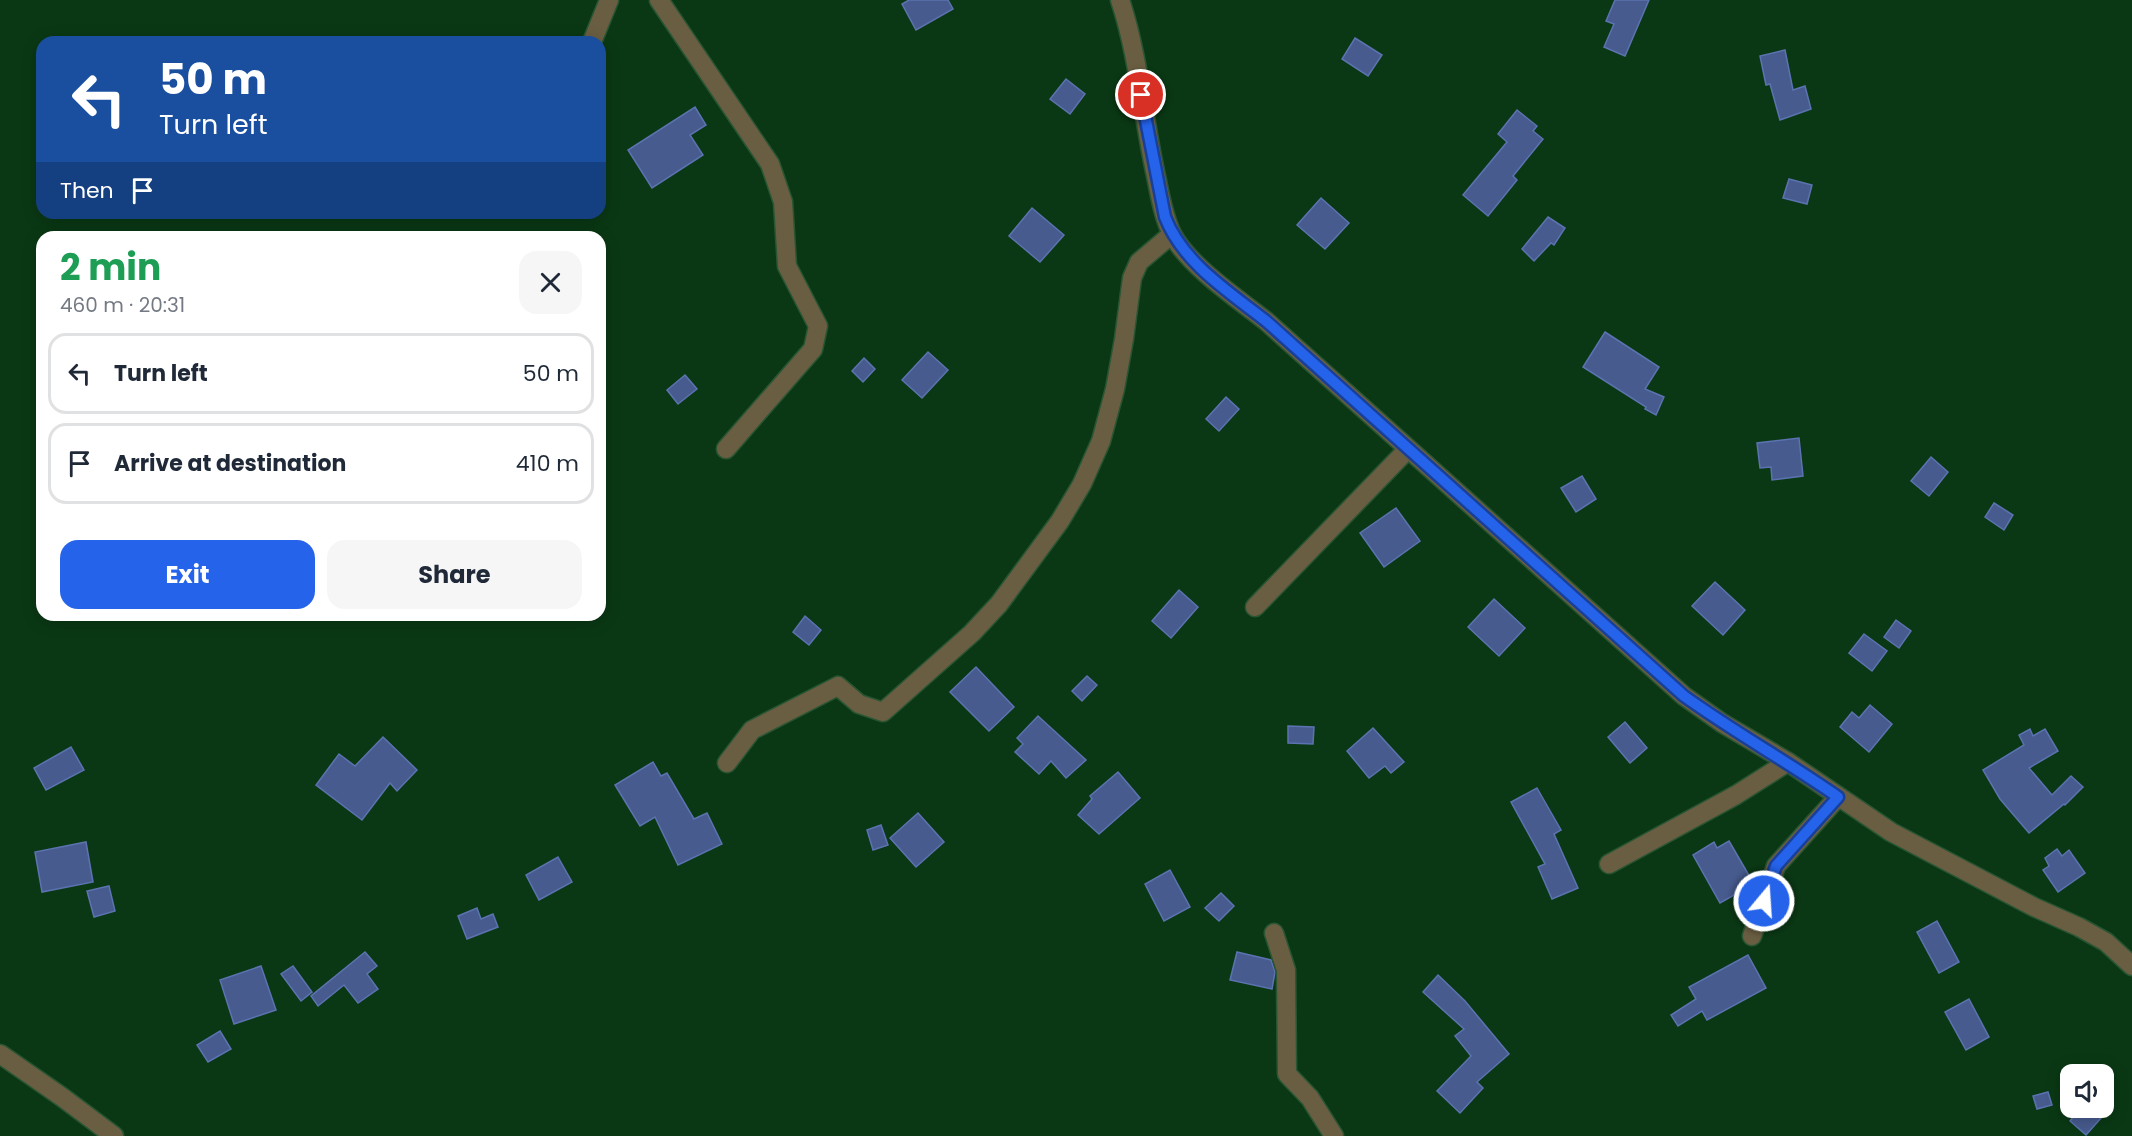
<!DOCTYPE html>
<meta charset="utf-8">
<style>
:root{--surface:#fff;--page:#f6f6f7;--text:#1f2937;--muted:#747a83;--line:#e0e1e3;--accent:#2563eb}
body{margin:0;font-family:Poppins,sans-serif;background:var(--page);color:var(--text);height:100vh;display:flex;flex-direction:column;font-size:22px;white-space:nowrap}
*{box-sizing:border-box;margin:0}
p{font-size:20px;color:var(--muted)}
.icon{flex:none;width:33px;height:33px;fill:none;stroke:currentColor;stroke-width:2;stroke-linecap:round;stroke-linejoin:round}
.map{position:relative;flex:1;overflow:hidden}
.details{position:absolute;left:36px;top:231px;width:570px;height:390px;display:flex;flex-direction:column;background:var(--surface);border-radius:18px;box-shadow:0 3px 15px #0003}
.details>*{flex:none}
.hud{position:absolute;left:36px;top:36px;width:570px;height:183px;border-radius:18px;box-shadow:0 3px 15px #0003;background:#1a4fa0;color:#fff;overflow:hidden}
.tools{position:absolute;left:2060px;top:1064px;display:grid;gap:12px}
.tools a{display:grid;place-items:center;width:54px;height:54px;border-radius:12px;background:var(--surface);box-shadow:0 3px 15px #0003;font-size:30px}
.pin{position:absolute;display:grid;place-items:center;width:51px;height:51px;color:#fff;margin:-26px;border:3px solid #fff;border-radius:50%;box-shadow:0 2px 6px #0007}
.me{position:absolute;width:66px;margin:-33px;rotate:18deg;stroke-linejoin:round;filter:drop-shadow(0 0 4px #0008)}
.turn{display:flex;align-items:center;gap:21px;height:126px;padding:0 24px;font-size:27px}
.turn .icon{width:78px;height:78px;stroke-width:2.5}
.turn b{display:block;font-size:42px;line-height:51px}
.then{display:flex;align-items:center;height:57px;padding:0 24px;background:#0003;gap:12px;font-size:22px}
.round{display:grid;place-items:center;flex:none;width:63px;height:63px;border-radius:18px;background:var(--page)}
.head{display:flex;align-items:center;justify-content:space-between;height:102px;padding:0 24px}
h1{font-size:36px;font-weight:700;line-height:45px;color:#1e9e55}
.primary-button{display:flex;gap:12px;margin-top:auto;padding:12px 24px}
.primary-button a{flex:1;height:69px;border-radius:18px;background:var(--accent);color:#fff;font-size:24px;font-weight:700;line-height:69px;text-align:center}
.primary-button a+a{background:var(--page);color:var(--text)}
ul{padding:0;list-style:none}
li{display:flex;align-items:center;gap:18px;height:81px;margin:0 12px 9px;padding:0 12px;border:3px solid var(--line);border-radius:18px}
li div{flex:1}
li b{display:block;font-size:22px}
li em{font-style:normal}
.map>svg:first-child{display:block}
</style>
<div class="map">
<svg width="2132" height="1136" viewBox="0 0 2132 1136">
<rect width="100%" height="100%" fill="#0a3814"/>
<g fill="#475b8e" stroke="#5b73b0" stroke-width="1.5">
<polygon points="909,0 948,0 953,9 916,30 902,4"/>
<polygon points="1615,0 1649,0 1625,56 1604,47 1614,24 1606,21"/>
<polygon points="1355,38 1382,55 1368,76 1342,59"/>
<polygon points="1785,50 1793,90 1805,86 1811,109 1780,120 1770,84 1766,85 1760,56"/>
<polygon points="1066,79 1085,94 1070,114 1050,99"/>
<polygon points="695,107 706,125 690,135 703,155 652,188 628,150"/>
<polygon points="1517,110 1537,126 1533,131 1543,139 1513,176 1517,180 1488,216 1463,195 1507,142 1498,134"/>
<polygon points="1789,179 1812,185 1807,204 1783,198"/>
<polygon points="1321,198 1349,223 1325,249 1297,225"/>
<polygon points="1032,208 1064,235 1040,262 1009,236"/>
<polygon points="1548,217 1565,228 1554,245 1551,243 1534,261 1522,249"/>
<polygon points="1605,332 1659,367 1645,389 1664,397 1656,415 1645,409 1646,407 1583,367"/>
<polygon points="928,352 948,370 922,398 902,380"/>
<polygon points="864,358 875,369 863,382 852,371"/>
<polygon points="685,375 697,389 678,404 667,390"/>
<polygon points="1226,397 1239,409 1219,431 1206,419"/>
<polygon points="1799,438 1803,476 1772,480 1771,467 1760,468 1757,443"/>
<polygon points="1931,457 1948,472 1929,496 1911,481"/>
<polygon points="1582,476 1596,499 1576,512 1561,488"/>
<polygon points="1994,503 2013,515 2004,530 1985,517"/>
<polygon points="1396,508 1420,541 1384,567 1360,533"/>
<polygon points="1715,582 1745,610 1723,635 1692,606"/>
<polygon points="1179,590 1198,607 1171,638 1152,621"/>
<polygon points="1494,599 1525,628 1499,656 1468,627"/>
<polygon points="805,616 821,630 809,645 793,632"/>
<polygon points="1896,620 1911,631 1899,648 1884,637"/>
<polygon points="1864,634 1887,651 1872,671 1849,653"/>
<polygon points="976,667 1014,707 989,731 950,692"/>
<polygon points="1087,676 1097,685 1082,701 1072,691"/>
<polygon points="1870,705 1892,724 1869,752 1840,727 1852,712 1859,718"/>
<polygon points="1038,716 1086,760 1066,778 1051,761 1039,774 1015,752 1023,744 1017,738"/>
<polygon points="1625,722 1647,748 1630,763 1608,737"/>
<polygon points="1288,726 1314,727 1313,744 1288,743"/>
<polygon points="1373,728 1404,762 1391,773 1385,766 1369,778 1347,751"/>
<polygon points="2030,729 2033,736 2045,729 2058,751 2029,768 2052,795 2071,776 2083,787 2065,805 2064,804 2029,833 2000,799 1983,770 2024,745 2019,735"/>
<polygon points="383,737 417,770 397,791 390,783 362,820 316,785 339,754 355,766"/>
<polygon points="71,747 84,770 46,790 34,768"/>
<polygon points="653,762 661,776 667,773 694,819 707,813 722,844 678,865 655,817 640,826 615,785"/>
<polygon points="1118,772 1140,798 1099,834 1078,815 1092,799 1090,796"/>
<polygon points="1537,788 1561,830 1554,834 1578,888 1552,899 1538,867 1545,864 1511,802"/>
<polygon points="918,813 944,842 916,867 890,838"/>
<polygon points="881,825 888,845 873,850 867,830"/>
<polygon points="1729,841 1754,884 1720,903 1693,855 1714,842 1717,848"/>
<polygon points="86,842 93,882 42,892 35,852"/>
<polygon points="2057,849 2062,856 2069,850 2085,873 2058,892 2043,870 2049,866 2045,858"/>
<polygon points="558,857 572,882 539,900 526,875"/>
<polygon points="1170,870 1190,907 1164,921 1145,884"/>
<polygon points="109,886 115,911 94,917 87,891"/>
<polygon points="1221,893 1234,906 1219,921 1205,908"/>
<polygon points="477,908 481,919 493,914 498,927 467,939 458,916"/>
<polygon points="1937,921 1959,962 1939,973 1917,932"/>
<polygon points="365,952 377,966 367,974 378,989 358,1003 344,985 318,1006 311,996"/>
<polygon points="1237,952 1271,960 1275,972 1272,989 1230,980"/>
<polygon points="1748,955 1766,988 1707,1020 1702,1011 1678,1026 1671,1015 1696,999 1689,987"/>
<polygon points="261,966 276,1010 234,1024 220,980"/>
<polygon points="293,966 312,992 301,1001 281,974"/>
<polygon points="1438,975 1465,1001 1509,1054 1477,1082 1483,1088 1460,1113 1437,1091 1471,1056 1455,1036 1464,1029 1423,992"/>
<polygon points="1969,999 1989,1037 1966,1050 1945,1012"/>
<polygon points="220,1031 231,1049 208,1062 197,1045"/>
<polygon points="2048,1092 2052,1105 2037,1109 2033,1096"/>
<polygon points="2081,1107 2088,1107 2101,1118 2086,1135 2070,1121"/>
</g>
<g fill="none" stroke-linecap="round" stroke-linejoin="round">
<defs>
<g id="minor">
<polyline points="659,0 770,164 783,202 787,266 818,326 813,349 726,449"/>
<path d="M1120 0C1139 57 1143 118 1156 176 1160 195 1163 216 1172 234 1188 265 1238 299 1266 321L1684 696 1722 723 1788 762 1891 832 2034 907 2079 927 2106 942 2132 966"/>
<polyline points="592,42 609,0"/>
<polyline points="1255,607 1408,449"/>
<polyline points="727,763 752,730 838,686 859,704 883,712 972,633 999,604 1060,521 1082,484 1101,441 1115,389 1124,339 1132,278 1139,262 1172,234"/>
<polyline points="1609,864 1736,795 1788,762"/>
<polyline points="1274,933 1286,970 1287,1074 1310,1098 1334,1136"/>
<polyline points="1752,936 1776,866 1838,797"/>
<polyline points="0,1054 62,1097 114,1136"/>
</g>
</defs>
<use href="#minor" stroke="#295532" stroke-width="21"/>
<use href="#minor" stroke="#6a5e42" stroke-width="18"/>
</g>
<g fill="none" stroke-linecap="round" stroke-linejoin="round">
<defs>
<path id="route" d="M1141 95 1165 217C1183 263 1228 291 1266 321L1684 696C1734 732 1788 762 1838 797L1776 866 1764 901"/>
</defs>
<use href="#route" stroke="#184099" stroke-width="15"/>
<use href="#route" stroke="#2563eb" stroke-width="10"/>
</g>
</svg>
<div class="tools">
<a><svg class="icon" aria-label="sound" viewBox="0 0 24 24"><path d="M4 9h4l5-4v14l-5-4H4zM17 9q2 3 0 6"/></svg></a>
</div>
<div class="pin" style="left:1141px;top:95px;background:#d93025"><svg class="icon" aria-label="arrive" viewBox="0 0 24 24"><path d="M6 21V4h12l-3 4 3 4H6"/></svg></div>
<svg class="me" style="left:1764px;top:901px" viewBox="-20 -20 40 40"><circle r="17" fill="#2563eb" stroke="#fff" stroke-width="3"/><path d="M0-11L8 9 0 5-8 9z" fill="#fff"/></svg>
<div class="hud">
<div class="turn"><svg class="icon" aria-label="left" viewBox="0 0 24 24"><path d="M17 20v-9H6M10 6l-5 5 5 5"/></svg><div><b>50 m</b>Turn left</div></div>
<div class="then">Then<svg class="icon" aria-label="arrive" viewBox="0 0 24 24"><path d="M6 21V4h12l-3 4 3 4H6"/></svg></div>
</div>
<section class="details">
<div class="head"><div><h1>2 min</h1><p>460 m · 20:31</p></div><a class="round"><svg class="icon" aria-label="close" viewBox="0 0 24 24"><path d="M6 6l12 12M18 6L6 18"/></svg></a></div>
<ul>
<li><svg class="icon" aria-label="left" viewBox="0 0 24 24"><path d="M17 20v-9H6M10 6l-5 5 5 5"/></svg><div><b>Turn left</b></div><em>50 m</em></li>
<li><svg class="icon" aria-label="arrive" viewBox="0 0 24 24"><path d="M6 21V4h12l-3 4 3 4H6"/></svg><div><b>Arrive at destination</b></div><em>410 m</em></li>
</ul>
<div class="primary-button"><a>Exit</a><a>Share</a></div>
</section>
</div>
